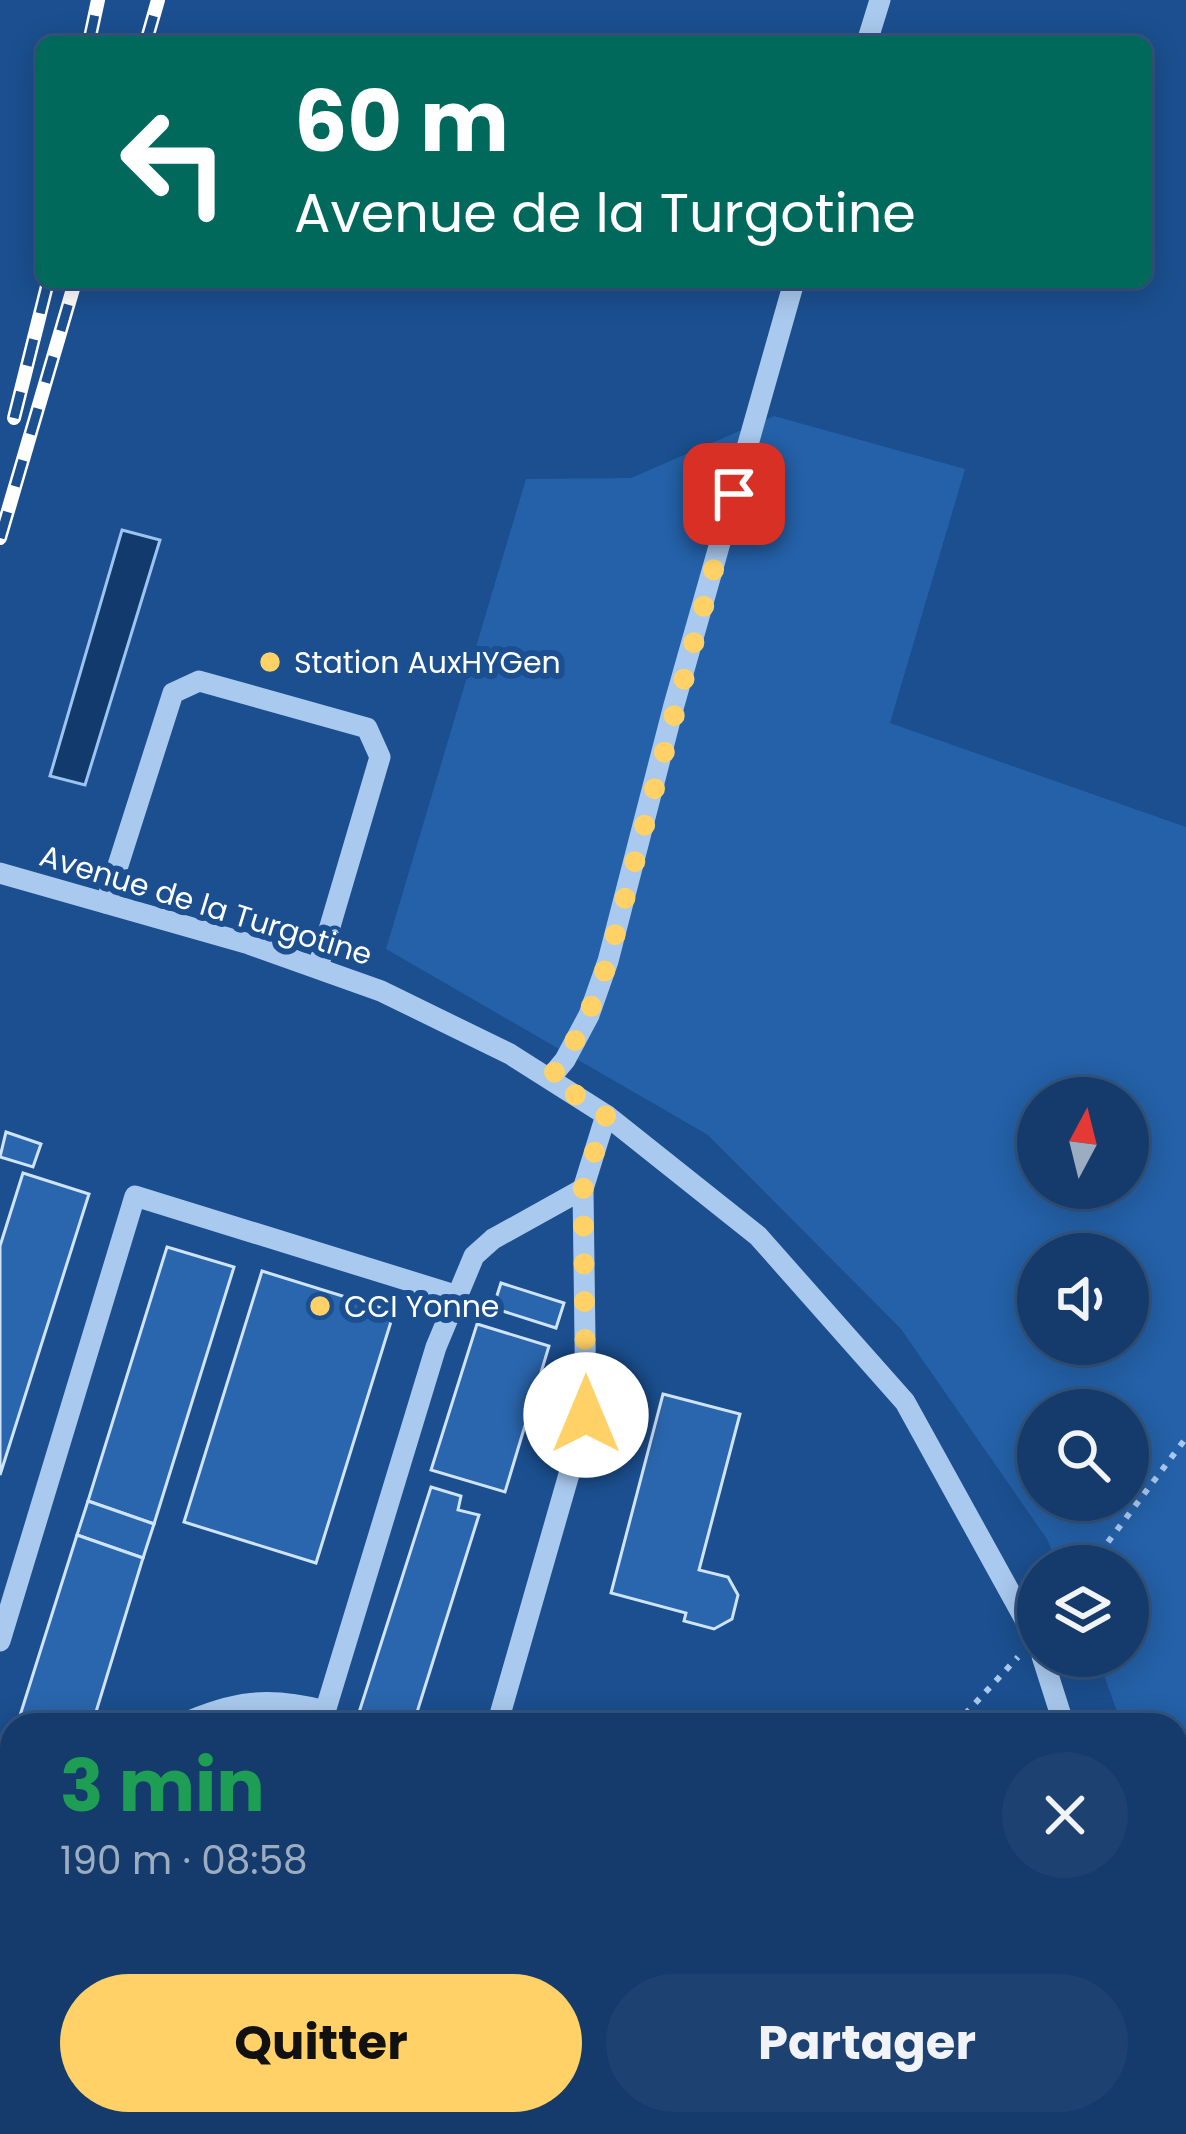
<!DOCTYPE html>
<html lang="fr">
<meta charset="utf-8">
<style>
:root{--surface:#143b6b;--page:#1d4271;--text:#f1f3f6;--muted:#9dadc1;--line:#33557e;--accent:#ffd166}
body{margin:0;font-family:Poppins,sans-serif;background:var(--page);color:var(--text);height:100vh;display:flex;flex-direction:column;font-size:45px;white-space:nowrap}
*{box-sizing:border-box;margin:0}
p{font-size:39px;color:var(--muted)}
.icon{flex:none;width:66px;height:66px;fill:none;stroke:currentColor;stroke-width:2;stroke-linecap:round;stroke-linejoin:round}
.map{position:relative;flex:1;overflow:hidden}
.drawer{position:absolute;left:0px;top:1713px;width:1188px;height:423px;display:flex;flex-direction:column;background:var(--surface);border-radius:36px 36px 0 0;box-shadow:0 6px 30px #0003,0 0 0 3px var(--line)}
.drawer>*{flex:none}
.hud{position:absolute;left:36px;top:36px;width:1116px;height:252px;border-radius:18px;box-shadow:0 6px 30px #0003,0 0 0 3px var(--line);background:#00695c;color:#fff;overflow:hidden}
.needle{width:78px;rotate:7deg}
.fabs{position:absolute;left:1017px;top:1077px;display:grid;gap:24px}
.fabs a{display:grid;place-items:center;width:132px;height:132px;border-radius:50%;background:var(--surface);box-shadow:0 6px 30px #0003,0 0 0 3px var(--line);font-size:60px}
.pin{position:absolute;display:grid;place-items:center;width:102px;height:102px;color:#fff;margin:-51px;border-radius:24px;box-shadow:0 6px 18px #0006}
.me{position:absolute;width:132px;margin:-66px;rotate:0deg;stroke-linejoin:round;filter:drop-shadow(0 0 9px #0008)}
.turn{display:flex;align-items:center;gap:42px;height:252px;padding:0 60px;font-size:54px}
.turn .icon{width:156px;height:156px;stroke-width:2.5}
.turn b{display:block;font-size:84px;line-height:102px}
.round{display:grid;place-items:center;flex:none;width:126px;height:126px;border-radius:63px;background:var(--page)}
.summary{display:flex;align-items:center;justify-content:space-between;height:204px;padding:0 60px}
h1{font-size:72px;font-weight:700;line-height:90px;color:#1e9e55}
.primary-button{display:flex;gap:24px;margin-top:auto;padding:24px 60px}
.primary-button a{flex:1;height:138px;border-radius:72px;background:var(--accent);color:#111;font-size:48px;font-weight:700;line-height:138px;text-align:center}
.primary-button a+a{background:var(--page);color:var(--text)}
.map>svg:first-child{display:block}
</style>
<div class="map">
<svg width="1186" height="2134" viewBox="0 0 1186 2134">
<rect width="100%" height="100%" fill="#1b4f8f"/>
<path fill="#2461a8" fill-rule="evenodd" d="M774 416 965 469 890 723 1186 827V1920L1176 1923V1725H1122L1097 1656H1128V1566H1058L1047 1539 901 1329 708 1135 386 949 526 479 631 478ZM1038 1098H1128V1188H1038ZM1038 1254H1128V1344H1038ZM1038 1410H1128V1500H1038Z"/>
<polygon fill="#123a6d" stroke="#9cc4f0" stroke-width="3" points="122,530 160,540 85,785 50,776"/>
<g fill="#2a66ad" stroke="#cfe3fa" stroke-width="3">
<polygon points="6,1132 41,1144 33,1167 0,1157"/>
<polygon points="23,1173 89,1194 0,1475 0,1246"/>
<polygon points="167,1247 234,1267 154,1524 88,1501"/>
<polygon points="262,1271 394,1312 316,1563 184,1522"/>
<polygon points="501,1283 564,1303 556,1328 493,1308"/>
<polygon points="477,1324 549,1346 505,1492 431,1470"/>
<polygon points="663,1394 740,1414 699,1570 728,1577 738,1595 732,1619 714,1629 684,1621 686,1613 611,1593"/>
<polygon points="431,1487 461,1496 458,1510 479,1515 413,1725 355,1725"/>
<polygon points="88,1501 154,1524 143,1558 77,1535"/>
<polygon points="77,1535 143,1558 92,1725 17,1725"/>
<polygon points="12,1743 12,1801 0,1798 0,1781"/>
<polygon points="234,2124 291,2124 295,2126 293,2134 238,2134 231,2132"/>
<polygon points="662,2124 740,2124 746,2134 646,2134"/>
</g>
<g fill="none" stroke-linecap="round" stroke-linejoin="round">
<g stroke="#a9c9ee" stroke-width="6" stroke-dasharray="6 9" stroke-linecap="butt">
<polyline points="1090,1566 1186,1438"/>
<polyline points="955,1725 1018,1657"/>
<polyline points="1176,1903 1186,1901"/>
</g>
<g stroke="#a9c9ee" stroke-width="21">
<polyline points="867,42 880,0"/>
<polyline points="0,873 249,944 381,991 510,1054 606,1115 758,1236 905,1402 1038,1643"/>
<polyline points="106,903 173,693 199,681 367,728 380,757 318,967"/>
<polyline points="550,1078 565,1060 589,1015 608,961 674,705 794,282"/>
<polyline points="0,1641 135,1196 458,1296"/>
<polyline points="1042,1656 1064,1725"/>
<path d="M180 1725C233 1701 268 1696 325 1711"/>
<polyline points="321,1725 436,1347 474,1256 493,1239 583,1189"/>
<polyline points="497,1725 586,1415 583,1189 606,1115"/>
<polyline points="0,1852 12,1856"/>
<polyline points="1176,2081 1186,2078"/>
<polyline points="1140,2124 1141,2134"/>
<polyline points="187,2134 193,2124"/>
<polyline points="376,2134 379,2124"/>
<polyline points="493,2134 514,2124"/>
</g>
<defs>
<g id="rail">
<polyline points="89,42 98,0"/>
<polyline points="146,42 158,0"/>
<polyline points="14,418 48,282"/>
<polyline points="0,538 75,282"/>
</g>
</defs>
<use href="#rail" stroke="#fff" stroke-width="14"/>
<use href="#rail" stroke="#1b4f8f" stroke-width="9" stroke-dasharray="27" stroke-linecap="butt"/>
</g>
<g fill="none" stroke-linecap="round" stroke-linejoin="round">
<path stroke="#ffd166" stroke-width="21" stroke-dasharray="0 37.8" d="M586 1415 583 1189 606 1115 550 1078C578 1043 594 1003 608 961L734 494"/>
</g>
<g fill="#ffd166" stroke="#1b4f8f" stroke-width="4.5">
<circle cx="270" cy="662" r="12"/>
<circle cx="320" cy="1306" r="12"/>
</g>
<g text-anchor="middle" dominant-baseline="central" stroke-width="12" stroke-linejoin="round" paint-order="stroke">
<g font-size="30" fill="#fff" stroke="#1b4f8f" text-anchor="start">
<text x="294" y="662">Station AuxHYGen</text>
<text x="344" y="1306">CCI Yonne</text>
</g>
<g font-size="30" fill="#fff" stroke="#1b4f8f">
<text transform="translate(206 905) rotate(17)">Avenue de la Turgotine</text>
</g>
</g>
</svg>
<div class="fabs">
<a><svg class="needle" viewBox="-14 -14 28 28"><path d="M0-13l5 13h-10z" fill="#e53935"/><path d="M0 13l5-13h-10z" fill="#9dadc1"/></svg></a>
<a><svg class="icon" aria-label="sound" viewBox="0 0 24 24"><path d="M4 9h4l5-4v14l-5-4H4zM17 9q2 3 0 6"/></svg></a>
<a><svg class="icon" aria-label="search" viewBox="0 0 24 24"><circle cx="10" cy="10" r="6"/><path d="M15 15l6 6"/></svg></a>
<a><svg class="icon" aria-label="layers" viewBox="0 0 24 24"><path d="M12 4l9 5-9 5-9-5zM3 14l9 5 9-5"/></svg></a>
</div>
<div class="pin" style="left:734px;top:494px;background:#d93025"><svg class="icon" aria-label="arrive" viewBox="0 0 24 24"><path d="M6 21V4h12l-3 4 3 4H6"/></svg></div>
<svg class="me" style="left:586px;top:1415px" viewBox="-20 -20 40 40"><circle r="19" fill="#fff"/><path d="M0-13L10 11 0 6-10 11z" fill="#ffd166"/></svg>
<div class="hud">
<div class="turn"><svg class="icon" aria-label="left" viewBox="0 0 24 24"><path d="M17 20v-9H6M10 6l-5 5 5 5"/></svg><div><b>60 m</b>Avenue de la Turgotine</div></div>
</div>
<section class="drawer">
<div class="summary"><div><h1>3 min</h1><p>190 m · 08:58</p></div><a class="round"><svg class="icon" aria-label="close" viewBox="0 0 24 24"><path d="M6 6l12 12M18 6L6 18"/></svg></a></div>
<div class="primary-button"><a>Quitter</a><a>Partager</a></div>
</section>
</div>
